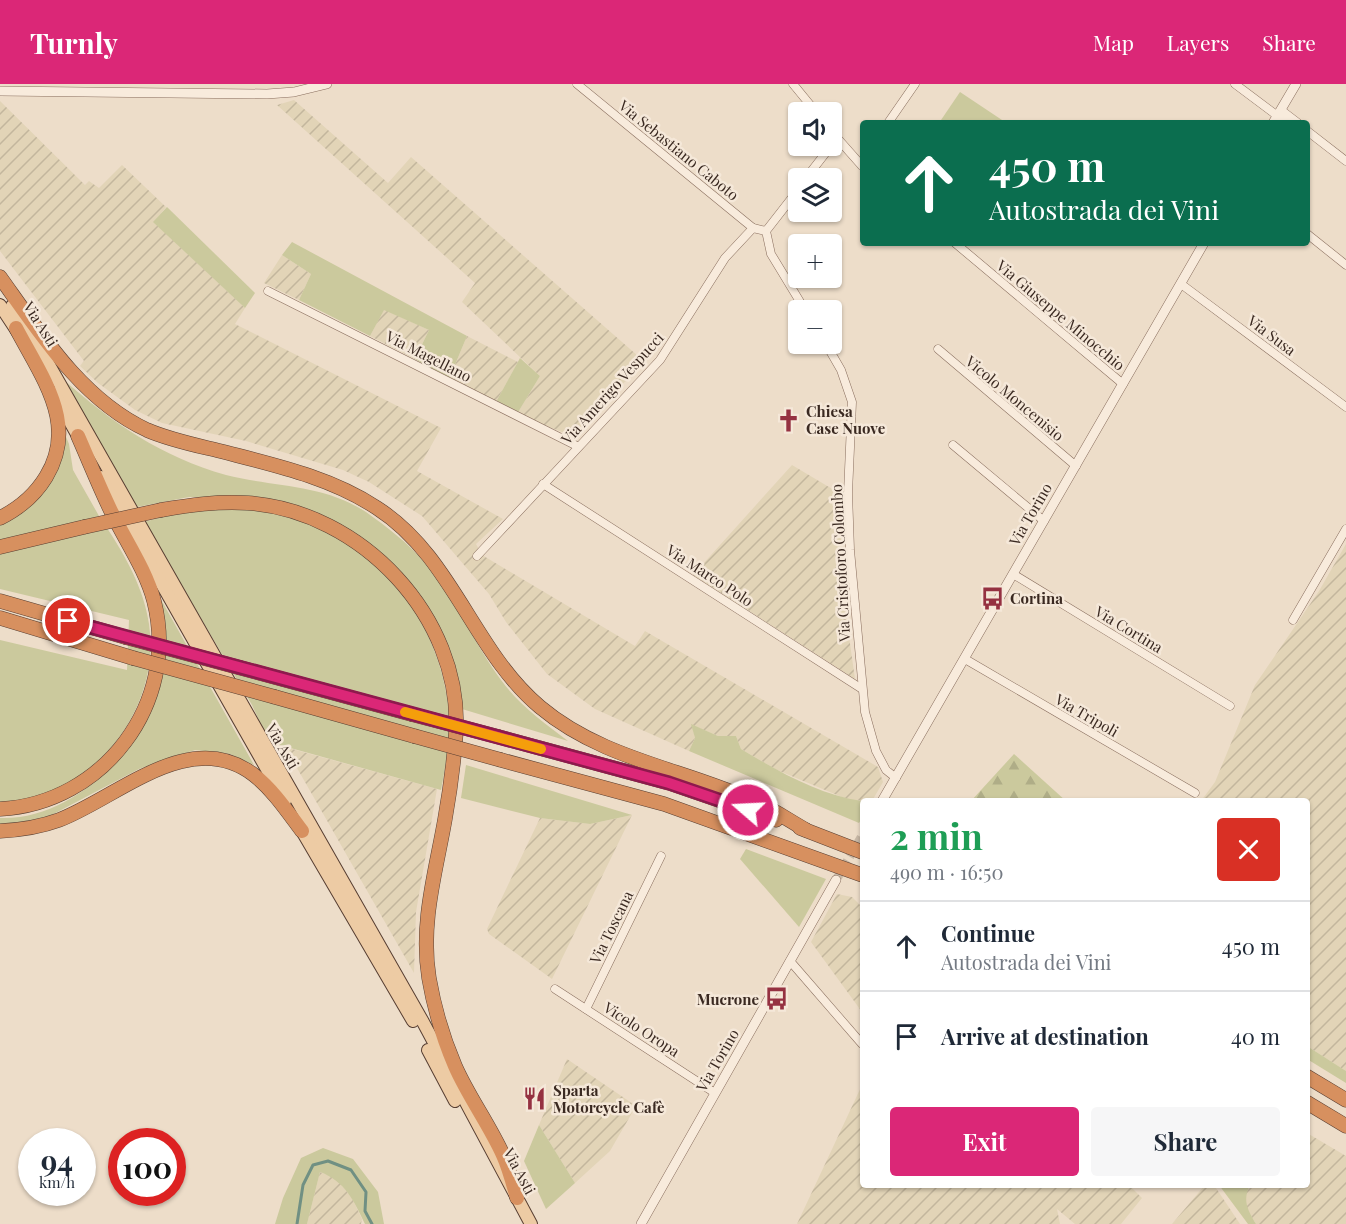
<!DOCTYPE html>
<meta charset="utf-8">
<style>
:root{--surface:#fff;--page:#f6f6f7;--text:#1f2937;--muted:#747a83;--line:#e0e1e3;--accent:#db2777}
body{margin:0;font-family:"Playfair Display",serif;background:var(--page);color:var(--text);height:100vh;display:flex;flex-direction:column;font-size:22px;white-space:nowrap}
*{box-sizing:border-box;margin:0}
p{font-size:20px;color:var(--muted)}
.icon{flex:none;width:33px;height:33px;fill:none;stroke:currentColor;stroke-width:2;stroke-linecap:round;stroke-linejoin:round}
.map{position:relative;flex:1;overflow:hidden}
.details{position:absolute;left:860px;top:714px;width:450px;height:390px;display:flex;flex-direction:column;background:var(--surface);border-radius:6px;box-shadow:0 2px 4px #0004}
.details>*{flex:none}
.hud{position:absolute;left:860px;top:36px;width:450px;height:126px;border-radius:6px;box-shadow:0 2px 4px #0004;background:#0b6e4f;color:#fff;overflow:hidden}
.fabs{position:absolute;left:788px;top:18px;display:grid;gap:12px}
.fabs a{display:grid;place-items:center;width:54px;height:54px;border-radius:6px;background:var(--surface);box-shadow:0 2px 4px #0004;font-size:30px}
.speed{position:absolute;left:18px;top:1044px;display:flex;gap:12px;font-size:30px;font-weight:700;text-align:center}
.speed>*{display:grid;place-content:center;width:78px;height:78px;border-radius:50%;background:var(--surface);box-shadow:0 2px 4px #0004;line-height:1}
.speed small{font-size:15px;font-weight:400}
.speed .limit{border:9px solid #d22;background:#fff;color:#111}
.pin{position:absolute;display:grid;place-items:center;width:51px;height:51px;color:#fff;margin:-26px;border:3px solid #fff;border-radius:50%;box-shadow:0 2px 6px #0007}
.me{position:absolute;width:66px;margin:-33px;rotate:289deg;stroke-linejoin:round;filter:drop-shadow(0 0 4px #0008)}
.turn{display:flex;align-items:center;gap:21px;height:126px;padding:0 30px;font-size:27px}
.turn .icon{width:78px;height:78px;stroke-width:2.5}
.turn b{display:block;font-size:42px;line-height:51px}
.round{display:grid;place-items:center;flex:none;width:63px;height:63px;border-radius:6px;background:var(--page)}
.overview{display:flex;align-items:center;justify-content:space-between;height:102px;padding:0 30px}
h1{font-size:36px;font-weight:700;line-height:45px;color:#1e9e55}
.button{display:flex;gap:12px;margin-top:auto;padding:12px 30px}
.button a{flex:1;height:69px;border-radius:6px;background:var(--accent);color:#fff;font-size:24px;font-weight:700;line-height:69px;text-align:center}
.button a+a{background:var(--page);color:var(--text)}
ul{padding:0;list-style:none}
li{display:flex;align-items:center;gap:18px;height:90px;padding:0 30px;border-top:2px solid var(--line)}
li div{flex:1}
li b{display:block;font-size:22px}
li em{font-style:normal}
header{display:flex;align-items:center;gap:36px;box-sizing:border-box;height:84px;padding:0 30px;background:var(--accent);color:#fff}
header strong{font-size:28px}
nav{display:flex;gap:33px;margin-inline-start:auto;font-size:21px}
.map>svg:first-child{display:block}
</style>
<header>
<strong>Turnly</strong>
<nav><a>Map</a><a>Layers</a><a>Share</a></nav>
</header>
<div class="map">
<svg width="1346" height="1140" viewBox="0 0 1346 1140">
<defs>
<pattern id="farmland-furrows" width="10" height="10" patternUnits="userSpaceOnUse" patternTransform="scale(1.5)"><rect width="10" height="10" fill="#e2d4b7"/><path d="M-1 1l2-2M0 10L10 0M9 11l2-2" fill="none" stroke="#c3b69d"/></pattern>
<pattern id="forest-firs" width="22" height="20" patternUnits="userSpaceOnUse" patternTransform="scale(1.5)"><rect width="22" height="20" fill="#cbc99d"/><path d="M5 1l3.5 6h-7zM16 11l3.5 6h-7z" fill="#afad87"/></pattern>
</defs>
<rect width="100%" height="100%" fill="#edddc9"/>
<g fill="url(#farmland-furrows)">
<polygon points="294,16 388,99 411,73 646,279 617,305 574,353 517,330 540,292 462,218 475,199 277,21"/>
<polygon points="0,17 85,101 89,97 99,104 122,81 166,123 154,138 245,224 235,240 441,344 417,387 503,435 476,460 482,471 635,562 645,547 878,683 883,698 872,717 849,716 777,686 741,665 736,652 718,652 692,641 695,654 689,667 595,625 547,590 506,538 489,510 422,432 369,398 343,386 246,357 162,339 135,326 98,299 80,282 84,277 0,167"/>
<polygon points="282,171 311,190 299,216 264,199"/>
<polygon points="384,225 429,246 415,275 370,252"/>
<polygon points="467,252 518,278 496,318 449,295"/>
<polygon points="792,381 839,409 844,517 855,595 693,491"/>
<polygon points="1346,460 1346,987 1307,962 1306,717 1201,717 1215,698 1255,601 1319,507"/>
<polygon points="285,663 437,705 416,828 414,889"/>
<polygon points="632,731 552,895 489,850 487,845 540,734 590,740"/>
<polygon points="837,810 852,813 862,823 862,928 811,858"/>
<polygon points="567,975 636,1022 610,1067 575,1099 539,1041"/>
<polygon points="862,1001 862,1101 1129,1101 1142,1114 1121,1140 1075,1140 1057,1125 1060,1140 797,1140"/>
<polygon points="1307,1049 1346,1072 1346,1140 1256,1140 1245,1122 1246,1109 1250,1101 1306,1101"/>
<polygon points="320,1088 336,1094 352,1114 362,1135 361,1140 307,1140"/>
<polygon points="1205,1101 1214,1101 1240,1140 1172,1140"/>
</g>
<g fill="#cbc99d">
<polygon points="960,8 1002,36 1000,39 939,39"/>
<polygon points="167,123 255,209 245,224 153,138"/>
<polygon points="292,158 467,252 449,295 415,275 429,246 384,226 370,252 299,216 311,190 282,171"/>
<polygon points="520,274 540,292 517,330 496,318"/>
<path d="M63 295C112 339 162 373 226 391 273 403 324 400 366 428 387 443 407 458 424 478 455 514 473 558 501 596 519 621 544 639 568 657L462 625 450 572 436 537 402 489 368 460 238 413H189L137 423Z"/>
<polygon points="61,341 69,360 73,386 99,432 26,452 0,456 0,438 40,411"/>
<path d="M232 423C248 425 265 426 281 430 371 450 437 531 448 620 452 648 446 679 441 706L269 658 252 621 144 438 173 430Z"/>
<path d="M107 444C126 473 144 505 149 540 162 628 89 717 0 719V556L127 586 129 536 0 505V467Z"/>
<path d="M159 512 254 681 230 670 195 666 139 685 46 734 0 741V734C58 736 113 692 140 643 143 637 149 630 150 623 157 590 156 546 159 512Z"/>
<path d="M691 640 718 652H736L741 665C778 687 819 711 862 717V734L859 739 689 667 695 654Z"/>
<polygon points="466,681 632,731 590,740 540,734 461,714"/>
<polygon points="746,765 826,795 799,843 740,775"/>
<polygon points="1307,962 1346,987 1346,999 1307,975"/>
<polygon points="539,1041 575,1099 546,1125 524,1077"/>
<path d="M323 1064 353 1075 378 1108 384 1140H365C354 1117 345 1097 320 1088L307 1140H275L283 1114 301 1074Z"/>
<path d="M1219 1101H1250C1242 1117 1248 1126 1256 1140H1248Z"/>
</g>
<polygon fill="url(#forest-firs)" points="1014,670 1066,717 971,717"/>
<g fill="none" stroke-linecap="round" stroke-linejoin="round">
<polyline stroke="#709083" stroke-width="3" points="297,1140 303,1101 313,1081 328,1077 351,1086 366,1108 365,1127 372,1140"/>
<polyline stroke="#c9b9a7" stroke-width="9" stroke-dasharray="9 4.5" stroke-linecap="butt" points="836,796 862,752"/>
<defs>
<g id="minor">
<polyline points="577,0 753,144 766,147"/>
<polyline points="793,0 816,28"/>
<polyline points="1235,0 1287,39"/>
<polyline points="1281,26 1298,39"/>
<polyline points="888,39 915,0"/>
<polyline points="1306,46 1346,77"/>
<polyline points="831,47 862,82"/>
<polyline points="806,94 831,62"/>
<polyline points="798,106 766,147 771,170 805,226"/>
<polyline points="1306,149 1346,181"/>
<polyline points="955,159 1123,300"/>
<polyline points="1181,200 1346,323"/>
<polyline points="268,207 577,362"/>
<polyline points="826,260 841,286 852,318 848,409 850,466 865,628 876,667 886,686 896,694"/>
<polyline points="938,265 1076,382"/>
<polyline points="953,361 1044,437"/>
<polyline points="543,400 862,605"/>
<polyline points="477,472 660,276 725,174 753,144"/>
<polyline points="1013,490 1230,622"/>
<polyline points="1293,536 1346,445"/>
<polyline points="965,575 1195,709"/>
<polyline points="790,877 862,960"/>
<polyline points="555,905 715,1009"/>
<polyline points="586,925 661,772"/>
</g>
<g id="tertiary">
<polyline points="0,7 267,10 294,8 327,0"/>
<polyline points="1273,39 1296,0"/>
<polyline points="882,717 1204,159"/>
<polyline points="641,1140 836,796"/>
</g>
<g id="primary">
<polyline points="0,221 21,253"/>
<polyline points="12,222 45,274 423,938 531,1140"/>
<polyline points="54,309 82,359"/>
<polyline points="101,393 285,717"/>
<polyline points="298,740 413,937"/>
<polyline points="428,966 455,1017"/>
</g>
<g id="motorway">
<path d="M0 193C40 249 82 316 147 346 170 356 195 361 220 367 274 381 330 393 377 424 453 473 473 567 540 623 603 676 685 685 758 719 774 726 790 737 806 746"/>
<path d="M161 426C190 421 218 417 248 419 361 427 462 533 456 648 454 676 450 707 445 735 436 787 420 839 429 894 434 923 443 954 455 982 468 1012 489 1040 503 1071 509 1084 513 1100 517 1114"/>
<path d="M0 434C38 415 66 377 57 332 51 302 30 271 16 244"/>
<polyline points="0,463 84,443"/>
<polyline points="0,517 125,553"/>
<polyline points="0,534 133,574"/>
<polyline points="241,584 411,630"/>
<polyline points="275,613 414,652"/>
<polyline points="499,653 669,699 776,736"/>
<polyline points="501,676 664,720 862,791"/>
<path d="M0 725C103 720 180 619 154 517 146 486 125 456 111 427 99 402 89 377 78 352"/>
<polyline points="800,744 862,768"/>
<path d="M0 747C20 746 40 743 59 736 117 714 190 642 254 691 273 706 287 727 302 747"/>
<polyline points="1306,992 1346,1016"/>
<polyline points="1306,1018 1346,1042"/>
</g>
</defs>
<use href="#minor" stroke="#896e5e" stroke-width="9"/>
<use href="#tertiary" stroke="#896e5e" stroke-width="10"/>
<use href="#primary" stroke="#573e32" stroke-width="14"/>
<use href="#motorway" stroke="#573e32" stroke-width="15"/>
<use href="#minor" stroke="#f8ebdc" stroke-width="8"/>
<use href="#tertiary" stroke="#f8ebdc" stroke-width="9"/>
<use href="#primary" stroke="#edcba4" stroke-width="12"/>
<use href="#motorway" stroke="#d7905f" stroke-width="14"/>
<defs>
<g id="motorway-bridge">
<polyline points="84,443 161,426"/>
<polyline points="125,553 241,584"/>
<polyline points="133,574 275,613"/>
<polyline points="411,630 499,653"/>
<polyline points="414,652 501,676"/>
</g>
</defs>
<use href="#motorway-bridge" stroke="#573e32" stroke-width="15" stroke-linecap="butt"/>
<use href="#motorway-bridge" stroke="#d7905f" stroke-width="14"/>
</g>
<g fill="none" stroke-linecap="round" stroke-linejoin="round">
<defs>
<polyline id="route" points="68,537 669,699 748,726"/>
</defs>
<use href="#route" stroke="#8e194d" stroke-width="15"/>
<use href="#route" stroke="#db2777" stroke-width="10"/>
<polyline stroke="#f59e0b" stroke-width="10" points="405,628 541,665"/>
</g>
<defs>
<symbol id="church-bare" viewBox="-9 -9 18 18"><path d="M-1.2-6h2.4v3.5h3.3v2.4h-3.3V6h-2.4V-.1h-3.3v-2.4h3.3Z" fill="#953141" stroke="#f5e8d9" stroke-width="2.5" paint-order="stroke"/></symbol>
<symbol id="bus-bare" viewBox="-9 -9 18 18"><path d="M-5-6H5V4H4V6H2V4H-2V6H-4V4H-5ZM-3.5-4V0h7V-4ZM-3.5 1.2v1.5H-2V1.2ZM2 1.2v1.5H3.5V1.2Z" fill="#953141" stroke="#f5e8d9" stroke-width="2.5" paint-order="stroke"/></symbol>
<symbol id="restaurant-bare" viewBox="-9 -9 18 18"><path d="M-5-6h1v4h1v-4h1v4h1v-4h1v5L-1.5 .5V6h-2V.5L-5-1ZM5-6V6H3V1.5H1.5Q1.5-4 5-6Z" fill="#953141" stroke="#f5e8d9" stroke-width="2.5" paint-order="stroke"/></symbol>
</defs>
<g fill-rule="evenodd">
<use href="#church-bare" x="772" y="320" width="33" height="33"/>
<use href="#bus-bare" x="976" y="498" width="33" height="33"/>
<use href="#bus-bare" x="760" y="898" width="33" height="33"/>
<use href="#restaurant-bare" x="518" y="998" width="33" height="33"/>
</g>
<g text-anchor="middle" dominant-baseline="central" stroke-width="5" stroke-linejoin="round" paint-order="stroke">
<g font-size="15" fill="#3a2921" stroke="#f5e8d9">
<text transform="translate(679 66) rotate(39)">Via Sebastiano Caboto</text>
<text transform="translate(1061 231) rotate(40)">Via Giuseppe Minocchio</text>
<text transform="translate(41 240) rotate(58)">Via Asti</text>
<text transform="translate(1272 251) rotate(37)">Via Susa</text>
<text transform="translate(429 272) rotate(27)">Via Magellano</text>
<text transform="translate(612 304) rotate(-48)">Via Amerigo Vespucci</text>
<text transform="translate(1015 314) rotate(40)">Vicolo Moncenisio</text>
<text transform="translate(1030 430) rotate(-60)">Via Torino</text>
<text transform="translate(840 479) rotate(-93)">Via Cristoforo Colombo</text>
<text transform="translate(710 491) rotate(33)">Via Marco Polo</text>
<text transform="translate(1129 545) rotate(31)">Via Cortina</text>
<text transform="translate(1087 631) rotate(30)">Via Tripoli</text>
<text transform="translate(283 662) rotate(60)">Via Asti</text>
<text transform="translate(611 843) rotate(-64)">Via Toscana</text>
<text transform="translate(642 945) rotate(33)">Vicolo Oropa</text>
<text transform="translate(717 976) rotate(-60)">Via Torino</text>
<text transform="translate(520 1087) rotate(62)">Via Asti</text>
</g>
<g font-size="15" font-weight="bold" fill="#3a2921" stroke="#f5e8d9" text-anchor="start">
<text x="806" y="327">Chiesa<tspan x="806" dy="17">Case Nuove</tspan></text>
<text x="1010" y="514">Cortina</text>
<text x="759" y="915" text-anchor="end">Mucrone</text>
<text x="553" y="1006">Sparta<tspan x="553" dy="17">Motorcycle Cafè</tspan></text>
</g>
</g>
</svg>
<div class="fabs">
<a><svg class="icon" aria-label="sound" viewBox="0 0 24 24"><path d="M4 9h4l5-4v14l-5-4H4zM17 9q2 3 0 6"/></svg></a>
<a><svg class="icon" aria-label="layers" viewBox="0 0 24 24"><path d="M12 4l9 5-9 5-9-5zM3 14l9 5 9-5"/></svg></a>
<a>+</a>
<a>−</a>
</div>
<div class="speed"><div>94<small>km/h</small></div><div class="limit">100</div></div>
<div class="pin" style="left:68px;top:537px;background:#d93025"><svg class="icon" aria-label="arrive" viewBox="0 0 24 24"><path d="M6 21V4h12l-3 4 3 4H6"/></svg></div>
<svg class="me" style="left:748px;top:726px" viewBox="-20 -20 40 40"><circle r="17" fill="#db2777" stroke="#fff" stroke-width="3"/><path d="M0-11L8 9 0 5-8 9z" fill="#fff"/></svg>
<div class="hud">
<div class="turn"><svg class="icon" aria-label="ahead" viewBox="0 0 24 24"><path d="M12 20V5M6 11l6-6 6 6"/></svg><div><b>450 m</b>Autostrada dei Vini</div></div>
</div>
<section class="details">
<div class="overview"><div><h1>2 min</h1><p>490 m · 16:50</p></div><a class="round" style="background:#d93025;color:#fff"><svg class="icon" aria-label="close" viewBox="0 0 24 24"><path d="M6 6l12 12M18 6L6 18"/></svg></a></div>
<ul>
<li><svg class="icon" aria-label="ahead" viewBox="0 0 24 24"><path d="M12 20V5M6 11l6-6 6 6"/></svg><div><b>Continue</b><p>Autostrada dei Vini</p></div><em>450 m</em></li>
<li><svg class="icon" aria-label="arrive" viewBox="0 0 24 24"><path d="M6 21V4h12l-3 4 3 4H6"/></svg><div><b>Arrive at destination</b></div><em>40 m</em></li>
</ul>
<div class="button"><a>Exit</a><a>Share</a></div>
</section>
</div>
